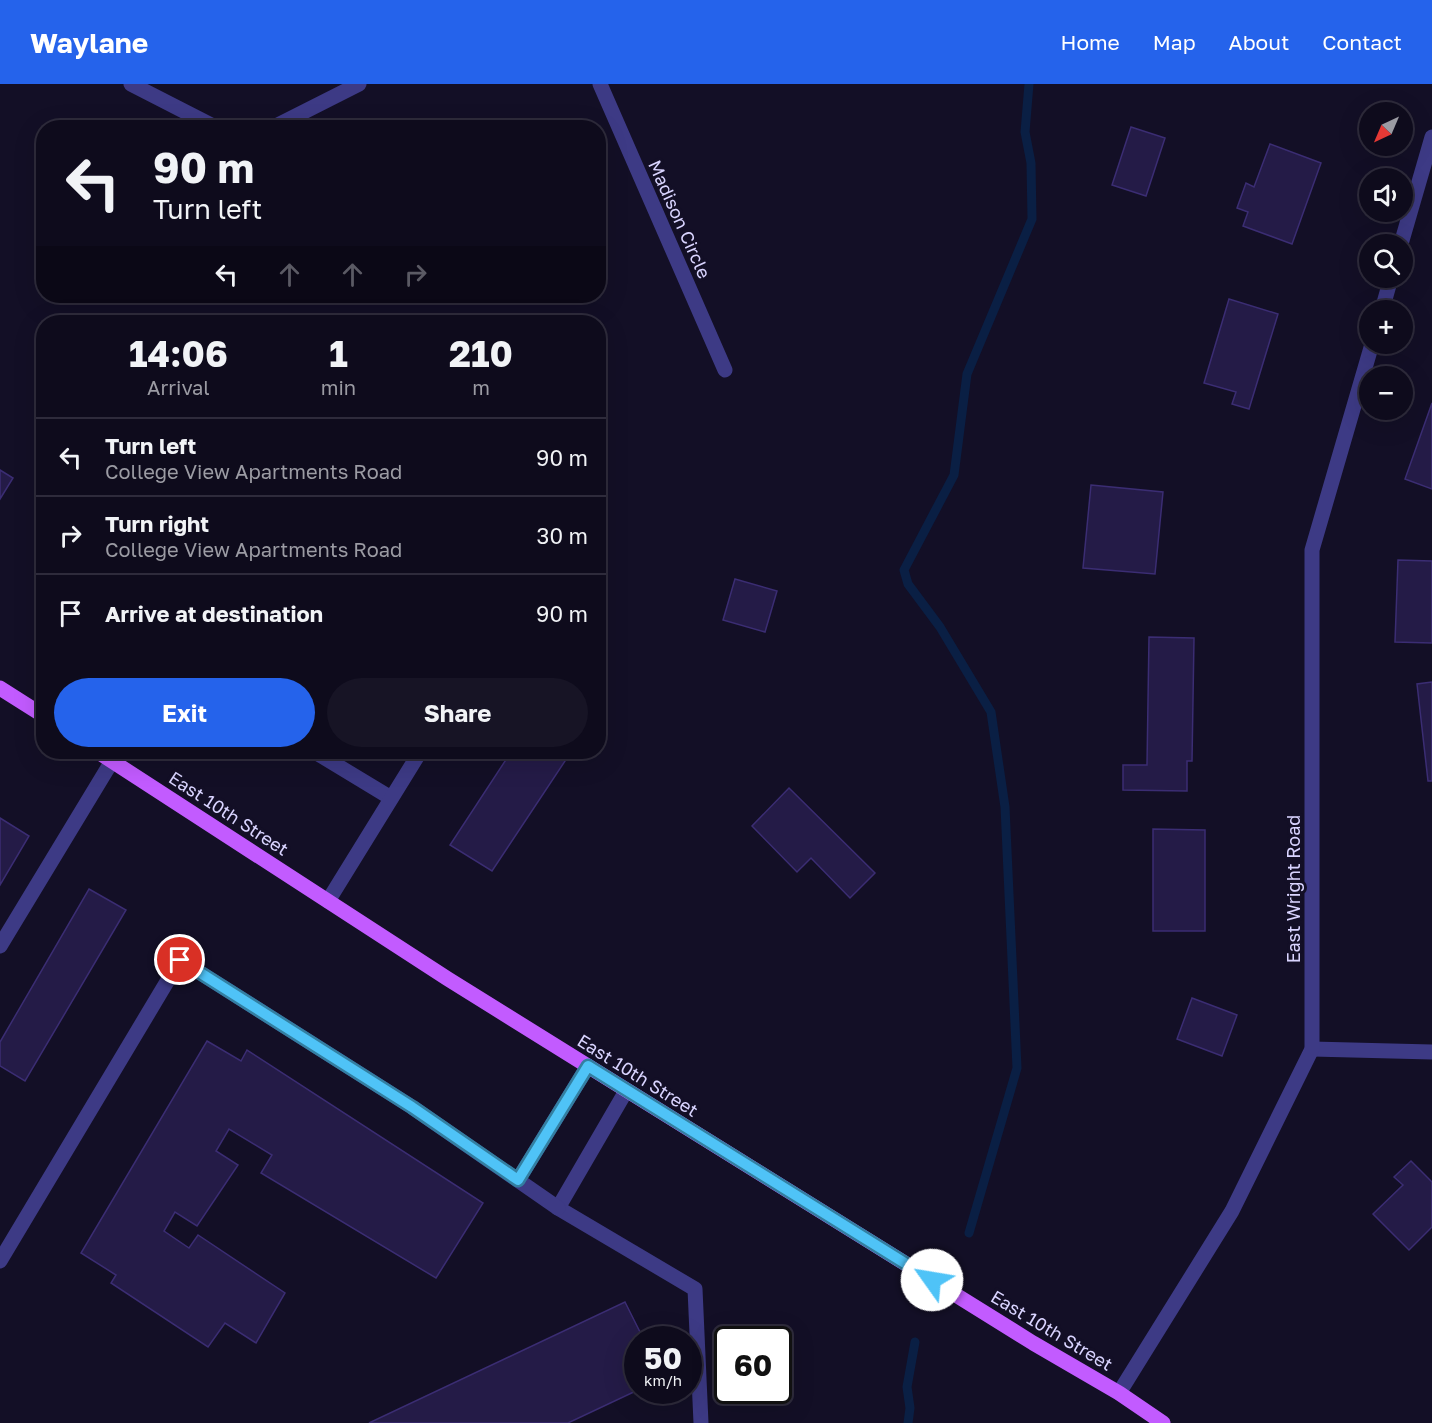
<!DOCTYPE html>
<meta charset="utf-8">
<style>
:root{--surface:#0e0b1c;--page:#171425;--text:#f1f3f6;--muted:#9b9ba3;--line:#2e2b3b;--accent:#2563eb}
body{margin:0;font-family:"Golos Text",sans-serif;background:var(--page);color:var(--text);height:100vh;display:flex;flex-direction:column;font-size:22px;white-space:nowrap}
*{box-sizing:border-box;margin:0}
p{font-size:20px;color:var(--muted)}
.icon{flex:none;width:33px;height:33px;fill:none;stroke:currentColor;stroke-width:2;stroke-linecap:round;stroke-linejoin:round}
.map{position:relative;flex:1;overflow:hidden}
.details{position:absolute;left:36px;top:231px;width:570px;height:444px;display:flex;flex-direction:column;background:var(--surface);border-radius:24px;box-shadow:0 6px 24px #0002,0 0 0 2px var(--line)}
.details>*{flex:none}
.banner{position:absolute;left:36px;top:36px;width:570px;height:183px;border-radius:24px;box-shadow:0 6px 24px #0002,0 0 0 2px var(--line);background:#0e0b1c;color:var(--text);overflow:hidden}
.needle{width:39px;rotate:224deg}
.buttons{position:absolute;left:1359px;top:18px;display:grid;gap:12px}
.buttons a{display:grid;place-items:center;width:54px;height:54px;border-radius:50%;background:var(--surface);box-shadow:0 6px 24px #0002,0 0 0 2px var(--line);font-size:30px}
.speed{position:absolute;left:624px;top:1242px;display:flex;gap:12px;font-size:30px;font-weight:700;text-align:center}
.speed>*{display:grid;place-content:center;width:78px;height:78px;border-radius:50%;background:var(--surface);box-shadow:0 6px 24px #0002,0 0 0 2px var(--line);line-height:1}
.speed small{font-size:15px;font-weight:400}
.speed .limit{border:3px solid #111;border-radius:9px;background:#fff;color:#111}
.pin{position:absolute;display:grid;place-items:center;width:51px;height:51px;color:#fff;margin:-26px;border:3px solid #fff;border-radius:50%;box-shadow:0 2px 6px #0007}
.me{position:absolute;width:66px;margin:-33px;rotate:302deg;stroke-linejoin:round;filter:drop-shadow(0 0 4px #0008)}
.turn{display:flex;align-items:center;gap:21px;height:126px;padding:0 18px;font-size:27px}
.turn .icon{width:78px;height:78px;stroke-width:2.5}
.turn b{display:block;font-size:42px;line-height:51px}
.lanes{display:flex;align-items:center;height:57px;padding:0 18px;background:#0003;justify-content:center;gap:30px;direction:ltr}
.lanes .off{opacity:.35}
.eta{display:flex;justify-content:space-evenly;align-items:center;height:102px;text-align:center}
.eta b{font-size:36px;font-weight:700;line-height:42px}
.action{display:flex;gap:12px;margin-top:auto;padding:12px 18px}
.action a{flex:1;height:69px;border-radius:36px;background:var(--accent);color:#fff;font-size:24px;font-weight:700;line-height:69px;text-align:center}
.action a+a{background:var(--page);color:var(--text)}
ul{padding:0;list-style:none}
li{display:flex;align-items:center;gap:18px;height:78px;padding:0 18px;border-top:2px solid var(--line)}
li div{flex:1}
li b{display:block;font-size:22px}
li em{font-style:normal}
header{display:flex;align-items:center;gap:36px;box-sizing:border-box;height:84px;padding:0 30px;background:var(--accent);color:#fff}
header strong{font-size:28px}
nav{display:flex;gap:33px;margin-inline-start:auto;font-size:21px}
.map>svg:first-child{display:block}
</style>
<header>
<strong>Waylane</strong>
<nav><a>Home</a><a>Map</a><a>About</a><a>Contact</a></nav>
</header>
<div class="map">
<svg width="1432" height="1339" viewBox="0 0 1432 1339">
<rect width="100%" height="100%" fill="#130f26"/>
<g fill="none" stroke-linecap="round" stroke-linejoin="round">
<g stroke="#0a1f44" stroke-width="9">
<polyline points="969,1149 1017,984 1005,723 991,628 940,543 908,500 904,486 954,391 967,290 1032,135 1031,79 1025,48 1029,0"/>
<polyline points="908,1339 910,1324 907,1303 915,1258"/>
</g>
</g>
<g fill="#241b47" stroke="#3b2d73" stroke-width="1.5">
<polygon points="1131,43 1165,54 1146,112 1112,101"/>
<polygon points="1270,60 1321,79 1292,160 1243,142 1248,128 1237,124 1246,99 1254,103"/>
<polygon points="1229,215 1278,230 1249,325 1232,320 1236,308 1204,299"/>
<polygon points="1432,319 1432,405 1405,395"/>
<polygon points="0,386 13,394 0,415"/>
<polygon points="1091,401 1163,408 1155,490 1083,484"/>
<polygon points="1398,476 1432,477 1432,559 1395,558"/>
<polygon points="735,495 777,507 765,548 723,536"/>
<polygon points="1149,553 1194,554 1192,677 1187,677 1187,707 1123,706 1123,681 1147,681"/>
<polygon points="1432,598 1432,697 1428,697 1417,600"/>
<polygon points="511,668 571,668 492,787 450,761"/>
<polygon points="789,704 875,789 850,814 811,774 797,788 752,742"/>
<polygon points="0,734 29,752 0,801"/>
<polygon points="1153,745 1205,746 1205,847 1153,847"/>
<polygon points="89,805 126,826 25,997 0,982 0,958"/>
<polygon points="1192,914 1237,931 1222,972 1177,955"/>
<polygon points="207,957 241,977 247,966 483,1119 436,1194 261,1089 272,1071 229,1045 216,1067 238,1081 197,1142 175,1128 164,1147 189,1164 198,1151 285,1209 256,1259 225,1239 208,1263 111,1199 116,1191 81,1169"/>
<polygon points="1411,1077 1432,1098 1432,1143 1409,1166 1373,1130 1403,1101 1394,1093"/>
<polygon points="625,1218 644,1256 638,1256 638,1306 568,1339 369,1339"/>
</g>
<g fill="none" stroke-linecap="round" stroke-linejoin="round">
<g stroke="#3d3a85" stroke-width="15">
<polyline points="131,0 211,41 223,44"/>
<polyline points="600,0 725,286"/>
<polyline points="272,44 359,0"/>
<polyline points="1401,160 1432,53"/>
<polyline points="1382,226 1391,194"/>
<polyline points="315,668 391,714"/>
<polyline points="328,817 420,668"/>
<polyline points="0,862 112,677"/>
<polyline points="1312,965 1432,968"/>
<polyline points="626,1007 558,1124 695,1205 701,1339"/>
<polyline points="518,1096 588,982"/>
<polyline points="0,1177 180,876 412,1023 558,1124"/>
<polyline points="1119,1309 1232,1127 1312,965 1312,466 1372,260"/>
</g>
<g stroke="#c25bff" stroke-width="15">
<polyline points="0,604 44,632"/>
<polyline points="98,668 448,895 1033,1259 1119,1309 1163,1339"/>
</g>
</g>
<g fill="none" stroke-linecap="round" stroke-linejoin="round">
<defs>
<polyline id="route" points="180,876 412,1023 518,1096 588,982 932,1196"/>
</defs>
<use href="#route" stroke="#337fa1" stroke-width="15"/>
<use href="#route" stroke="#4fc3f7" stroke-width="10"/>
</g>
<g text-anchor="middle" dominant-baseline="central" stroke-width="6" stroke-linejoin="round" paint-order="stroke">
<g font-size="18" fill="#d9d4ff" stroke="#130f26">
<text transform="translate(680 135) rotate(66)">Madison Circle</text>
<text transform="translate(229 729) rotate(33)">East 10th Street</text>
<text transform="translate(1293 805) rotate(-90)">East Wright Road</text>
<text transform="translate(638 991) rotate(32)">East 10th Street</text>
<text transform="translate(1052 1246) rotate(31)">East 10th Street</text>
</g>
</g>
</svg>
<div class="buttons">
<a><svg class="needle" viewBox="-14 -14 28 28"><path d="M0-13l5 13h-10z" fill="#e53935"/><path d="M0 13l5-13h-10z" fill="#9b9ba3"/></svg></a>
<a><svg class="icon" aria-label="sound" viewBox="0 0 24 24"><path d="M4 9h4l5-4v14l-5-4H4zM17 9q2 3 0 6"/></svg></a>
<a><svg class="icon" aria-label="search" viewBox="0 0 24 24"><circle cx="10" cy="10" r="6"/><path d="M15 15l6 6"/></svg></a>
<a>+</a>
<a>−</a>
</div>
<div class="speed"><div>50<small>km/h</small></div><div class="limit">60</div></div>
<div class="pin" style="left:180px;top:876px;background:#d93025"><svg class="icon" aria-label="arrive" viewBox="0 0 24 24"><path d="M6 21V4h12l-3 4 3 4H6"/></svg></div>
<svg class="me" style="left:932px;top:1196px" viewBox="-20 -20 40 40"><circle r="19" fill="#fff"/><path d="M0-13L10 11 0 6-10 11z" fill="#4fc3f7"/></svg>
<div class="banner">
<div class="turn"><svg class="icon" aria-label="left" viewBox="0 0 24 24"><path d="M17 20v-9H6M10 6l-5 5 5 5"/></svg><div><b>90 m</b>Turn left</div></div>
<div class="lanes"><svg class="icon" aria-label="left" viewBox="0 0 24 24"><path d="M17 20v-9H6M10 6l-5 5 5 5"/></svg><svg class="icon off" aria-label="ahead" viewBox="0 0 24 24"><path d="M12 20V5M6 11l6-6 6 6"/></svg><svg class="icon off" aria-label="ahead" viewBox="0 0 24 24"><path d="M12 20V5M6 11l6-6 6 6"/></svg><svg class="icon off" aria-label="right" viewBox="0 0 24 24"><path d="M7 20v-9h11M14 6l5 5-5 5"/></svg></div>
</div>
<section class="details">
<div class="eta">
<div><b>14:06</b><p>Arrival</p></div>
<div><b>1</b><p>min</p></div>
<div><b>210</b><p>m</p></div>
</div>
<ul>
<li><svg class="icon" aria-label="left" viewBox="0 0 24 24"><path d="M17 20v-9H6M10 6l-5 5 5 5"/></svg><div><b>Turn left</b><p>College View Apartments Road</p></div><em>90 m</em></li>
<li><svg class="icon" aria-label="right" viewBox="0 0 24 24"><path d="M7 20v-9h11M14 6l5 5-5 5"/></svg><div><b>Turn right</b><p>College View Apartments Road</p></div><em>30 m</em></li>
<li><svg class="icon" aria-label="arrive" viewBox="0 0 24 24"><path d="M6 21V4h12l-3 4 3 4H6"/></svg><div><b>Arrive at destination</b></div><em>90 m</em></li>
</ul>
<div class="action"><a>Exit</a><a>Share</a></div>
</section>
</div>
